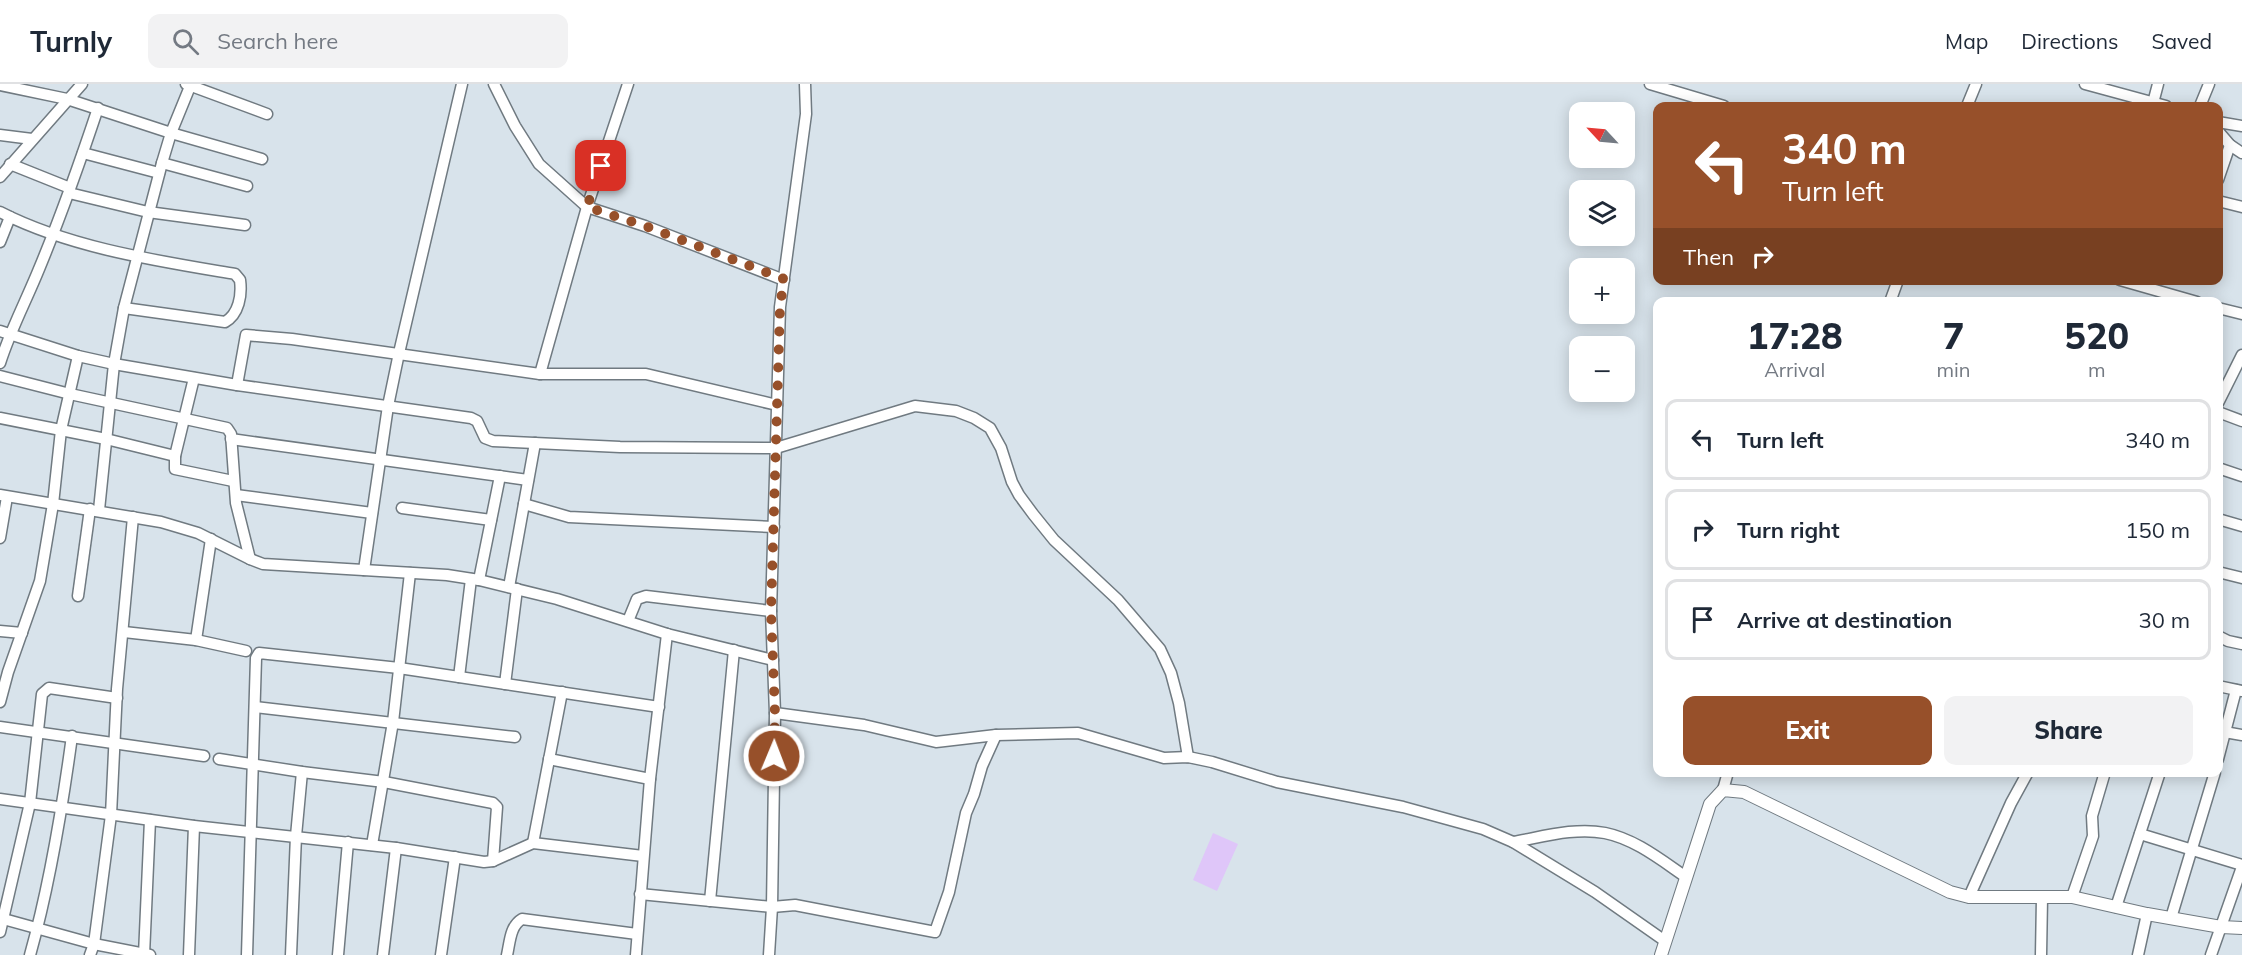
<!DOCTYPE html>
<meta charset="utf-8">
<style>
:root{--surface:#fff;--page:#f2f2f3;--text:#1f2937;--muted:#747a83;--line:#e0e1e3;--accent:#97502a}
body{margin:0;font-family:Mulish,sans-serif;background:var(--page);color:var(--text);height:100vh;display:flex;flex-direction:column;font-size:22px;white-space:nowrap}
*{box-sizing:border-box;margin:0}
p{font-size:20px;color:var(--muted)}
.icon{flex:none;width:33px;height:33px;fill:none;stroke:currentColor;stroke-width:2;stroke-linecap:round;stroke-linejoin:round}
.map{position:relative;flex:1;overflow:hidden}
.sheet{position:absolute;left:1653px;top:213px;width:570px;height:480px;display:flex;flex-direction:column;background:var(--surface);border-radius:12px;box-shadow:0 3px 15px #0003}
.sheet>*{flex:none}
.guide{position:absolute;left:1653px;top:18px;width:570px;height:183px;border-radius:12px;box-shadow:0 3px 15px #0003;background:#97502a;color:#fff;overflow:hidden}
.needle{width:39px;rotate:296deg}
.fabs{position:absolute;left:1569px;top:18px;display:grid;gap:12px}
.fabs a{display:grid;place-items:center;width:66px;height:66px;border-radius:12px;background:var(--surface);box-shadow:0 3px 15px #0003;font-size:30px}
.pin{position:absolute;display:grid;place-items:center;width:51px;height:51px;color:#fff;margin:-26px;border-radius:12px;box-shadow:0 3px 9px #0006}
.me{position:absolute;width:66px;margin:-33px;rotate:1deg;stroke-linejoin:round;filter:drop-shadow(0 0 4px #0008)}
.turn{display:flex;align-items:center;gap:21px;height:126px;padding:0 30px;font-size:27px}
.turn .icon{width:78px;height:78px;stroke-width:2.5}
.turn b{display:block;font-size:42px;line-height:51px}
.then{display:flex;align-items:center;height:57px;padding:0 30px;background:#0003;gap:12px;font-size:22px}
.eta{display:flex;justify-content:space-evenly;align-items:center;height:102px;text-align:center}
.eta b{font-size:36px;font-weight:800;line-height:42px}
.cta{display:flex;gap:12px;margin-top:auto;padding:12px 30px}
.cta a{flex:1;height:69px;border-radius:12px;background:var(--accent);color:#fff;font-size:24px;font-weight:800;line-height:69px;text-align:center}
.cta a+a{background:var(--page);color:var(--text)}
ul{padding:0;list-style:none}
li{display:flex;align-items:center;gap:18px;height:81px;margin:0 12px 9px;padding:0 18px;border:3px solid var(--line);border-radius:12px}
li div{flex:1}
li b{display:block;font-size:22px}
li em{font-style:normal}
header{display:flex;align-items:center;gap:36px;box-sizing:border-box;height:84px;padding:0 30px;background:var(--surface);border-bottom:2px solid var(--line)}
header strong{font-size:28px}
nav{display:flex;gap:33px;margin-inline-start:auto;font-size:21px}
.search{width:420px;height:54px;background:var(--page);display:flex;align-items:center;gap:15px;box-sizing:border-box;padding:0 21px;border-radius:12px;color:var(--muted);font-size:22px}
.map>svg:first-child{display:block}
</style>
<header>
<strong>Turnly</strong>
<div class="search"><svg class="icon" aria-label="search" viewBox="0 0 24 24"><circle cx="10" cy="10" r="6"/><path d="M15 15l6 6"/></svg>Search here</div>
<nav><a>Map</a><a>Directions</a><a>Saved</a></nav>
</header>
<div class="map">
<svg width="2242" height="871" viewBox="0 0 2242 871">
<rect width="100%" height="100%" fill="#d8e3eb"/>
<polygon fill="#dfc6f9" points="1213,749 1238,760 1217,807 1193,796"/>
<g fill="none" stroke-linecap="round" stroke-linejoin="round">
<defs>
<g id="minor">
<polyline points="186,0 267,30"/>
<polyline points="494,0 515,42 539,80 587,123 645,142 784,196"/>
<polyline points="1650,0 1724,22"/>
<polyline points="2085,0 2166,22"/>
<polyline points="0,1 67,15 171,49 262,75"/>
<polyline points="2153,19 2158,0"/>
<polyline points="1967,22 1976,0"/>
<polyline points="2200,22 2209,0"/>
<polyline points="2218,38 2242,42"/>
<polyline points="2218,47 2230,61 2242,69"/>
<polyline points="0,51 32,55"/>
<polyline points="83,69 159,89"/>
<polyline points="162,79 247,102"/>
<polyline points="10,80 70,104"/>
<polyline points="0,93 82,0"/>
<polyline points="2218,96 2230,61"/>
<polyline points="69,109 148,128 245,141"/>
<polyline points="2218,117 2242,123"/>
<path d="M0 128C70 164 158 177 235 190L240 196C242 211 239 230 225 238L124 224"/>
<polyline points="0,158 10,133"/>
<polyline points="2120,196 2197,218"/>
<polyline points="1890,218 1898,196"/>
<polyline points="2218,224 2242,230"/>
<polyline points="0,247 78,272 114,280 237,301 471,334 477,337 485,354 493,357 620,363 776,364 915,322 956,327 974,334 990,344 1001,364 1012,398 1019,411 1033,430 1054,456 1118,516 1160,565 1171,589 1179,619 1188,673"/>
<path d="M0 279C10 247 26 217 39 185 61 132 80 78 98 24"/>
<polyline points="540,290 587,123 628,0"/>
<polyline points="0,292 70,310 227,344 231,350 236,419 250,475"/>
<polyline points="194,294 175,372 175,385 233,397"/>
<polyline points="237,301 246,251 292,255 540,290 646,290 777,321"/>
<polyline points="2218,319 2242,271"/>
<polyline points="2218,328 2242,337"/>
<polyline points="0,334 106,355 175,372"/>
<polyline points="231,355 528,396"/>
<polyline points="2218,384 2242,392"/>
<polyline points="0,411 161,438 198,449 250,475 263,480 447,491 479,496 557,515 667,550 773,576"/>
<polyline points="236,411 372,429"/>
<polyline points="524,420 569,433 774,443"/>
<polyline points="402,424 491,436"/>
<polyline points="99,426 114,280 124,224 162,79 171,49 191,0"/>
<polyline points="2218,435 2242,442"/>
<polyline points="0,454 7,413"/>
<polyline points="364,486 388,322 399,269 462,0"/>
<polyline points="2218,488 2242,494"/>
<polyline points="479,496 500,392"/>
<polyline points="509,503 535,359"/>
<polyline points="78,512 90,425"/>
<polyline points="628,537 637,515 646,512 771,527"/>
<polyline points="0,547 22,549"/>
<polyline points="124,548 196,556 246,567"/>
<polyline points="2218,552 2228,557 2242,560"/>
<polyline points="196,556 211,455"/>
<polyline points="459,593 471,495"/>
<polyline points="505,600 517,505"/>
<polyline points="2218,602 2242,607"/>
<polyline points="0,618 8,588 40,497 53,420 61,346 78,272"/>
<polyline points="255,623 515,653"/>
<polyline points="775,629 864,641 936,658 996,651 1078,649 1164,674 1188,673 1212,678 1277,698 1403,723 1483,745 1513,758 1595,808 1665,857"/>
<polyline points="0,643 204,672"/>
<polyline points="2219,647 2242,651"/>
<polyline points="219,675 302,688 384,698 493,719 497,723 493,777"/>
<polyline points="549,675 650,695"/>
<polyline points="2218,675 2236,606"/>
<polyline points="1723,706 1728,688"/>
<polyline points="0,715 194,742 396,764 484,778 493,777 533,759 643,772"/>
<polyline points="2140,750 2242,781"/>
<path d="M1513 758C1542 753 1575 743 1605 749 1635 755 1661 776 1686 793"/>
<polyline points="533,759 562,608"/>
<polyline points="372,761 393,638 410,489"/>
<polyline points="640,810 772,823 795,821 935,848 949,808 966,729 974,710 982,682 996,651"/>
<polyline points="1969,813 2011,719 2028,688"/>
<polyline points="2072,813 2093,752 2092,732 2105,688"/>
<polyline points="710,817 734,566"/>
<polyline points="2116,823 2160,688"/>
<polyline points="0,834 94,860 150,871"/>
<polyline points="2171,834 2215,688"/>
<polyline points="0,848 30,719 42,610 49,604 117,614"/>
<path d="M30 871C50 800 62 726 72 652"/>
<polyline points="90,871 94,860 111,731 117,605 133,433"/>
<polyline points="144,871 150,736"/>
<polyline points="189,871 194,742"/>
<polyline points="247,871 256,574 259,569 399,584 659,623"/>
<polyline points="291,871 296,752 302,688"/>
<polyline points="338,871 348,758"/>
<polyline points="383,871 396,764"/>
<polyline points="441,871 455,773"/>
<path d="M507 871C510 858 510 842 522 835L637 850"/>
<polyline points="636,871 650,695 667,550"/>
<polyline points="769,871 772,823 775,629 771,527 780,223 806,30 805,0"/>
<polyline points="2041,871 2042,814"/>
<polyline points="2138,871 2147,830"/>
<polyline points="2211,871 2242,783"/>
</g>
<polyline id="tertiary" points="1661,871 1710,720 1723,706 1744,708 1950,808 1969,813 2072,813 2147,830 2221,843 2242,844"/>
</defs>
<use href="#minor" stroke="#707a81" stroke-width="13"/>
<use href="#tertiary" stroke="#707a81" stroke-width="14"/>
<use href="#minor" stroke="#fff" stroke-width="10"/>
<use href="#tertiary" stroke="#fff" stroke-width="12"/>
</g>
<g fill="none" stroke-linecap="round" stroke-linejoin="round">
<polyline stroke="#97502a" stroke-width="10" stroke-dasharray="0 18" points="601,82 587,123 645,142 784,195 780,223 771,527 775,629 774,672"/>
</g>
</svg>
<div class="fabs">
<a><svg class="needle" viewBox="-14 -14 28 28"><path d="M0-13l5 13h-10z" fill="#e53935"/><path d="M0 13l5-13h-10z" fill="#747a83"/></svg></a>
<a><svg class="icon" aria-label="layers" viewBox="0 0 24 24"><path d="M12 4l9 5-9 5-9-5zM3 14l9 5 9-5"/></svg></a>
<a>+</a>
<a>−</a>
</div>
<div class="pin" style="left:601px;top:82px;background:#d93025"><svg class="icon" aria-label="arrive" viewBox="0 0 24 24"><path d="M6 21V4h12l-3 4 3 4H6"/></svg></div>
<svg class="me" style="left:774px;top:672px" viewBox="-20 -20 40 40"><circle r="17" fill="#97502a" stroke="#fff" stroke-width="3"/><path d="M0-11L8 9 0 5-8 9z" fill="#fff"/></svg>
<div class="guide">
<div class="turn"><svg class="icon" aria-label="left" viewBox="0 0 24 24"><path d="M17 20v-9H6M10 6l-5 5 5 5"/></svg><div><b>340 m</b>Turn left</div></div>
<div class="then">Then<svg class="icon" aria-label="right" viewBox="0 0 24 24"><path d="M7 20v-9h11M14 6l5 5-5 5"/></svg></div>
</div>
<section class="sheet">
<div class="eta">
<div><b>17:28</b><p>Arrival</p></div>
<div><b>7</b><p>min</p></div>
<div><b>520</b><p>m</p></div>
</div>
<ul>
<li><svg class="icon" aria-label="left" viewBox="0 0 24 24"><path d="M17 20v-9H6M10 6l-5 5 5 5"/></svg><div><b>Turn left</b></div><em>340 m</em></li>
<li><svg class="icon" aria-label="right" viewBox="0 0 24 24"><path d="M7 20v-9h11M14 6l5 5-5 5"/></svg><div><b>Turn right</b></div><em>150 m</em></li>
<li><svg class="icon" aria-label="arrive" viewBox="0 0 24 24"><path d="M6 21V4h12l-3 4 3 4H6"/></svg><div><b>Arrive at destination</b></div><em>30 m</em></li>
</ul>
<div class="cta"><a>Exit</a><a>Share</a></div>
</section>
</div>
